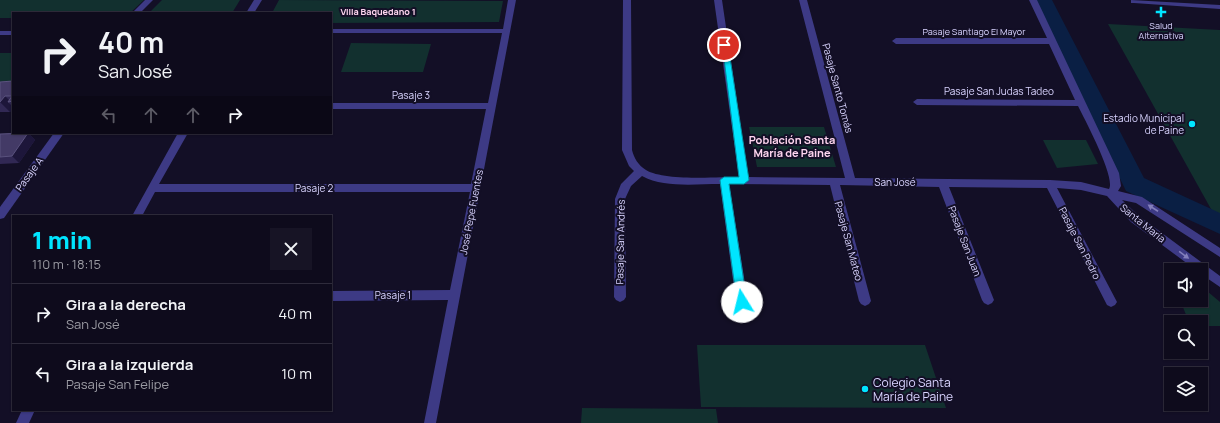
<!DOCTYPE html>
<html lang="es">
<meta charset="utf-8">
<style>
:root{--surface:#0e0b1c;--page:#171425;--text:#f1f3f6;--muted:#9b9ba3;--line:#2e2b3b;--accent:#00e5ff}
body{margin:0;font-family:Manrope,sans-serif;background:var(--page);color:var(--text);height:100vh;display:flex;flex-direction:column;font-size:15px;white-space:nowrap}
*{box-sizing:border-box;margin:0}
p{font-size:13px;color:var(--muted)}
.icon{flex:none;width:22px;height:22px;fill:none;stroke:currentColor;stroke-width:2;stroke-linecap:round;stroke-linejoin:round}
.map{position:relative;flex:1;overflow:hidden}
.drawer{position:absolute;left:12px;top:215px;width:320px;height:196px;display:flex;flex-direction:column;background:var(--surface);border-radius:0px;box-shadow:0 1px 3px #0004,0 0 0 1px var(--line)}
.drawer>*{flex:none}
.guide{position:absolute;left:12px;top:12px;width:320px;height:122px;border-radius:0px;box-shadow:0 1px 3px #0004,0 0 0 1px var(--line);background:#0e0b1c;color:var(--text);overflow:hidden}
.buttons{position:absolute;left:1164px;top:263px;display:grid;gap:8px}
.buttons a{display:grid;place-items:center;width:44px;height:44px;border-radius:0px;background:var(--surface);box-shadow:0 1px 3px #0004,0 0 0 1px var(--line);font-size:20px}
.pin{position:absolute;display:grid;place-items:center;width:34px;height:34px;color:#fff;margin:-17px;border:2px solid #fff;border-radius:50%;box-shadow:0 1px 4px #0007}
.me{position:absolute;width:44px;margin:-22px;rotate:351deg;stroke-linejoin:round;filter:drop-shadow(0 0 3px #0008)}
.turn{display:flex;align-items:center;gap:14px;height:84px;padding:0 20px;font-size:18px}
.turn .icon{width:52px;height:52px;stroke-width:2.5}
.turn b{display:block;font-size:28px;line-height:34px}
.lanes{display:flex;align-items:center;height:38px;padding:0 20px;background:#0003;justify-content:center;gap:20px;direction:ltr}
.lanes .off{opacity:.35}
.round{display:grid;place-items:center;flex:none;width:42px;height:42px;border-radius:0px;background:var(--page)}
.head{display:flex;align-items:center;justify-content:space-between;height:68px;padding:0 20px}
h1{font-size:24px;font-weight:800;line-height:30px;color:var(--accent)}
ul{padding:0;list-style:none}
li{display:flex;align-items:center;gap:12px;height:60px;padding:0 20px;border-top:1px solid var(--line)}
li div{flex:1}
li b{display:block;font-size:15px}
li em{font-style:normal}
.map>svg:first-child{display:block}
</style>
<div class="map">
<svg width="1220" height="423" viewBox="0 0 1220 423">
<rect width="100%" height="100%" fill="#130f26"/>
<g fill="#12302f">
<polygon points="0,0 144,0 130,13 13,13 13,18 0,18"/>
<polygon points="162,0 240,0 232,13 149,13"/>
<polygon points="279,0 503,1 499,22 331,23 331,13 272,13"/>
<polygon points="1108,24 1220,30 1220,219 1216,218"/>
<polygon points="351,43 431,44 423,72 341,72"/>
<rect x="0" y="53" width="13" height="29"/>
<polygon points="749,127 824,127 836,167 757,167"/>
<polygon points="1043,140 1086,140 1098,164 1057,168"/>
<polygon points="1201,286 1220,302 1220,326 1201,326 1201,322 1189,322 1180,300 1201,300"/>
<polygon points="697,345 925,345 946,408 701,407"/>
<polygon points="582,408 716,409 718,423 581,423"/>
</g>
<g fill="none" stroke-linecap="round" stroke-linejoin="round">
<polygon fill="#0a1f44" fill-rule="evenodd" points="1034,0 1052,0 1144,178 1220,213 1220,234 1126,191"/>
<polygon fill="#3d3a85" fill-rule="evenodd" points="1131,0 1220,5 1220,9 1134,3 1131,3"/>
<g fill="#3d3a85" fill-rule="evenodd">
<polygon points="145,0 153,0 140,13 132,13"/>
<polygon points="254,0 262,0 254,13 246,13"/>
<polygon points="508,0 516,0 436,423 424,423 448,300 331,301 331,291 450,290 470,192 155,192 142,216 132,216 178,133 188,133 159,184 471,184 486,109 331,109 331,103 488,103 502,33 331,33 331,29 503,29"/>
<path d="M623 0H631L632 150C634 158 638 165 646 170 664 181 716 177 739 177L714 0H722L748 177 845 178 799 0H807L855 178 1050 180 1081 182 1109 189C1116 178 1085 120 1078 106L917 105 913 102 917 99 1075 100 1049 44H896L892 41 896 38H1047L1029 0H1037L1119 173 1121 186 1118 191 1142 197 1220 248V257L1136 203 1122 200 1139 216 1220 276V287L1201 274V270H1196L1131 222 1107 196 1081 190 1057 188 1117 302 1115 305 1111 307 1107 305 1047 188 949 187 994 300 992 303 988 305 984 303 982 300 939 187 840 185 871 301 869 304 865 306 861 304 859 301 830 185 729 184 748 302 746 305 742 307 738 305 736 302 720 184C695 184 664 188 642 176L631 186 625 199 626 297 624 300 620 302 616 300 614 297 615 199 621 184 634 171 629 166 622 150Z"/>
<rect x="0" y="31" width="13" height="4"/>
<polygon points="54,133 64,133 4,218 0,219 0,207"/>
<polygon points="22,410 35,410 29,423 16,423"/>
</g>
</g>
<g fill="#312854">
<polygon points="13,81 13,108 10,112 0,112 0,82"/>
<polygon points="28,133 35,140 19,163 0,164 0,134"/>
</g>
<g fill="#1d163a">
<polygon points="5,96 10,101 8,102 13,107 13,108 10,112 0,102"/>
<polygon points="28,133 35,140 19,163 12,156"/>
</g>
<g fill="#433a66" stroke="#5a527e">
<polygon points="13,81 13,101 8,102 12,96 5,96 0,102 0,82"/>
<polygon points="28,133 12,156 0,157 0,134"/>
</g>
<defs><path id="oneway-solid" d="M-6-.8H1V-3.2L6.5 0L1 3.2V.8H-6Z"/></defs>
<g fill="#837fbc">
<use href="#oneway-solid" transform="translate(1153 208) rotate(-147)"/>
<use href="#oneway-solid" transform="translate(1184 255) rotate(36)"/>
</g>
<polygon fill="#00e5ff" stroke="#0095a6" points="722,43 728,45 749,180 744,184 729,184 747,302 742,306 737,302 720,180 724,177 739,177"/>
<g fill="#00e5ff" stroke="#130f26" stroke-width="1.5">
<path d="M1159 6h4v4h4v4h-4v4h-4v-4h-4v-4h4z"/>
<circle cx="1192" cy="124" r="4"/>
<circle cx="865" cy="389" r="4"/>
</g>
<g text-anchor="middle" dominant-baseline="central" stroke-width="4" stroke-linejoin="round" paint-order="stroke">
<g font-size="9" font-weight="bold" fill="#ffd6f0" stroke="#130f26">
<text x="378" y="11">Villa Baquedano 1</text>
</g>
<g font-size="9" fill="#d9d4ff" stroke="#130f26">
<text x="1161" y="25">Salud<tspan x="1161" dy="10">Alternativa</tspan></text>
</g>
<g font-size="9" fill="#d9d4ff" stroke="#130f26">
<text x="974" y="31">Pasaje Santiago El Mayor</text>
</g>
<g font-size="10" fill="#d9d4ff" stroke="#130f26">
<text transform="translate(838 88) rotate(75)">Pasaje Santo Tomás</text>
<text x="999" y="91">Pasaje San Judas Tadeo</text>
<text x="411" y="95">Pasaje 3</text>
<text transform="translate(29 174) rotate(-54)">Pasaje A</text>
<text x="895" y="182">San José</text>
<text x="314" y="188">Pasaje 2</text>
<text transform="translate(471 212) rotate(-79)">José Pepe Fuentes</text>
<text transform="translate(1143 223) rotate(39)">Santa María</text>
<text transform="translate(849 241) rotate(75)">Pasaje San Mateo</text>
<text transform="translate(965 241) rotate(69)">Pasaje San Juan</text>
<text transform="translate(620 242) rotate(-89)">Pasaje San Andrés</text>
<text transform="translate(1080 243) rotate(63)">Pasaje San Pedro</text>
<text x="393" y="295">Pasaje 1</text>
</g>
<g font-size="10" fill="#d9d4ff" stroke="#130f26" text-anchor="end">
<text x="1184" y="118">Estadio Municipal<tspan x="1184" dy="12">de Paine</tspan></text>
</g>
<g font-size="11" font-weight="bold" fill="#ffd6f0" stroke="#130f26">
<text x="792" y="139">Población Santa<tspan x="792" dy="13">María de Paine</tspan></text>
</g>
<g font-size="12" fill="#d9d4ff" stroke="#130f26" text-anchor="start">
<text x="873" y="382">Colegio Santa<tspan x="873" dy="14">María de Paine</tspan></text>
</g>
</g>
</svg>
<div class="buttons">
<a><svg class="icon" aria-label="sound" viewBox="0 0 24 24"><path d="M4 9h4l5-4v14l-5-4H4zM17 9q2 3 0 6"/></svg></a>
<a><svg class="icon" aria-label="search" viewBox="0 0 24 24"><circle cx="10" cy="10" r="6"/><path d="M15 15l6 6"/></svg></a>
<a><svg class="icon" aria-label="layers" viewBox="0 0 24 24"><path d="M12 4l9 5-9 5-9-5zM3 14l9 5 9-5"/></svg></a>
</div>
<div class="pin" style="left:724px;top:45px;background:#d93025"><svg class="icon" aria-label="arrive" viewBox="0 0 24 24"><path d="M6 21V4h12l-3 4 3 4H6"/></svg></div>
<svg class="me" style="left:742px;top:302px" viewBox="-20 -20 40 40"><circle r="19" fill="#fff"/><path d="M0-13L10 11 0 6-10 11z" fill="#00e5ff"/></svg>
<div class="guide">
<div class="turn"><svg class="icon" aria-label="right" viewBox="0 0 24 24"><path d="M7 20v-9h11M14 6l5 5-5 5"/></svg><div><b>40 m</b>San José</div></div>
<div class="lanes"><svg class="icon off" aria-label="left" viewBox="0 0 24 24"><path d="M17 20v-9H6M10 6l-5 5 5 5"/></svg><svg class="icon off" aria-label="ahead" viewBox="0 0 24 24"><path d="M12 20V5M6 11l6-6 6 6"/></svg><svg class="icon off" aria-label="ahead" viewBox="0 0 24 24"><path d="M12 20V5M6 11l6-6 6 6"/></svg><svg class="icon" aria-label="right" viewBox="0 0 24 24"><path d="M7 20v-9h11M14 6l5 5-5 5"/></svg></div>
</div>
<section class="drawer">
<div class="head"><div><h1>1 min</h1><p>110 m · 18:15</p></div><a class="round"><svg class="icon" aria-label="close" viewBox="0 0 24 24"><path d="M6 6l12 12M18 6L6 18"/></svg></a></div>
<ul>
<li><svg class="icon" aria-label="right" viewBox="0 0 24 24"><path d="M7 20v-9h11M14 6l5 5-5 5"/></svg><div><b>Gira a la derecha</b><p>San José</p></div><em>40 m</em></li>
<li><svg class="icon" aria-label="left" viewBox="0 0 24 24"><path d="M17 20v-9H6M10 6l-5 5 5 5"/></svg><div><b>Gira a la izquierda</b><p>Pasaje San Felipe</p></div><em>10 m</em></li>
</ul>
</section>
</div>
